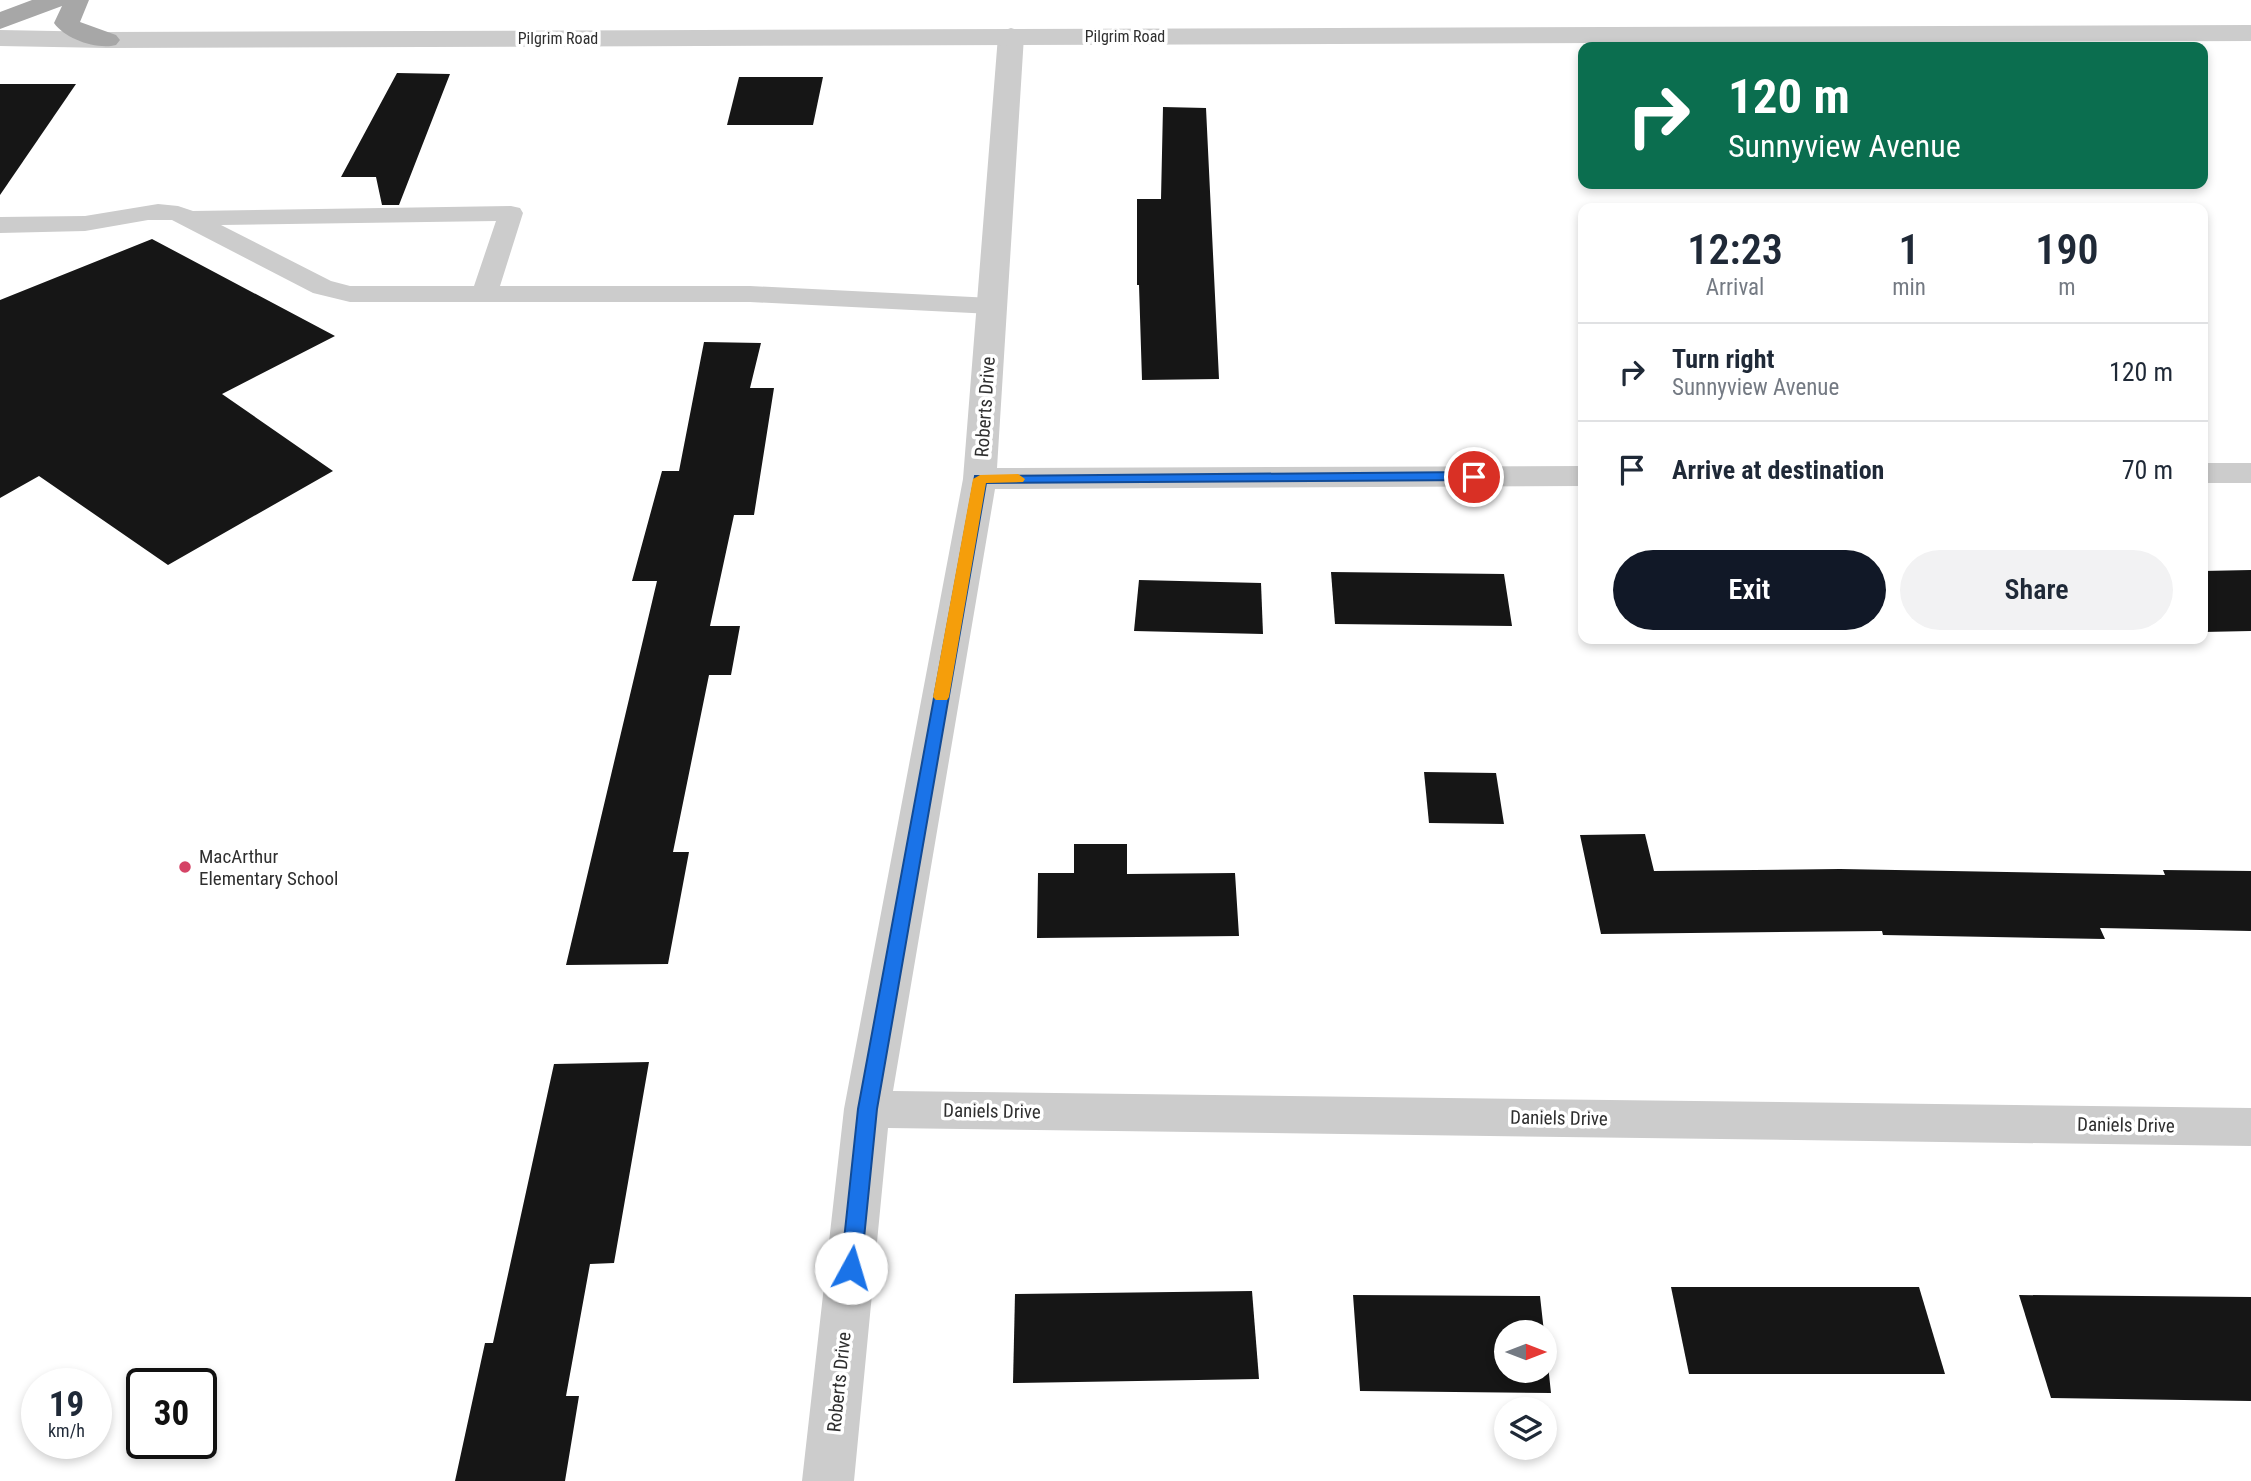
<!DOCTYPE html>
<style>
:root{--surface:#fff;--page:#f2f2f3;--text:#1f2937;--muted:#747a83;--line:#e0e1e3;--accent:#111827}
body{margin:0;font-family:"Roboto Condensed",sans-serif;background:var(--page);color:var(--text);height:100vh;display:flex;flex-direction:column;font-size:26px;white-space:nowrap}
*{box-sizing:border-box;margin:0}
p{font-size:23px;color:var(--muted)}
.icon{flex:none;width:38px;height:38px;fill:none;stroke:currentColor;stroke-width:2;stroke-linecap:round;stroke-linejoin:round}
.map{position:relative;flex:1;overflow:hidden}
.panel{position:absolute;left:1578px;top:203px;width:630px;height:441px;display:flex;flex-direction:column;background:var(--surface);border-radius:14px;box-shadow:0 4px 10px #0003}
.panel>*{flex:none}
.hud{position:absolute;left:1578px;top:42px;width:630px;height:147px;border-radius:14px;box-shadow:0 4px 10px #0003;background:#0b6e4f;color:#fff;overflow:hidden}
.needle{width:46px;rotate:90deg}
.fabs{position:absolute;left:1494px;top:1320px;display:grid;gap:14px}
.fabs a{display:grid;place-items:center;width:63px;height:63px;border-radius:50%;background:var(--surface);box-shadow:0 4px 10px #0003;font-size:35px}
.speed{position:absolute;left:21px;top:1368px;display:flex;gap:14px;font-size:35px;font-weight:700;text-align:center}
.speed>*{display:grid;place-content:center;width:91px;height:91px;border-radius:50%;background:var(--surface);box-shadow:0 4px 10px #0003;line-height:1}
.speed small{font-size:18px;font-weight:400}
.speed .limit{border:4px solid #111;border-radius:10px;background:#fff;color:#111}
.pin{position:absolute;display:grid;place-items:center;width:60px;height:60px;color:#fff;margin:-30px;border:4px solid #fff;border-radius:50%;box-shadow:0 2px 7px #0007}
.me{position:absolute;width:77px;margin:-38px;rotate:6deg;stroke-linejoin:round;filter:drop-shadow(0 0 5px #0008)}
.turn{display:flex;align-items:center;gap:24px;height:147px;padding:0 35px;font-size:32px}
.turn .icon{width:91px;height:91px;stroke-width:2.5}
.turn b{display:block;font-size:49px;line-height:60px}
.eta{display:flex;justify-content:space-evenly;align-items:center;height:119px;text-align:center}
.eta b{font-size:42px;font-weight:600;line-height:49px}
.cta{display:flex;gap:14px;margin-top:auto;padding:14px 35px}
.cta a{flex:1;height:80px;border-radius:42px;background:var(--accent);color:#fff;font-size:28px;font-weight:600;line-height:80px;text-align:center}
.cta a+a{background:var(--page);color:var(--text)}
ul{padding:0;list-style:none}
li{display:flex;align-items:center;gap:21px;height:98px;padding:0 35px;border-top:2px solid var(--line)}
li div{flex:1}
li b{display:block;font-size:26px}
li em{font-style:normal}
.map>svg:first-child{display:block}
</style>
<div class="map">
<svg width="2251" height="1481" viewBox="0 0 2251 1481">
<rect width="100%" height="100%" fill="#fff"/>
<g fill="#161616">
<polygon points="397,73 450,74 399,205 382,205 376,177 341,177"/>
<polygon points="739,77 823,77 813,125 727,125"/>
<polygon points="0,84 76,84 0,195"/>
<polygon points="1163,107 1206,108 1219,379 1142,380 1139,285 1137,285 1137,199 1161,199"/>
<polygon points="152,239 335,336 222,394 333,471 168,565 39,476 0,498 0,300"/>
<polygon points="704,342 761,343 750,388 774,388 754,515 734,515 710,626 740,626 731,675 709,675 673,852 689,852 668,964 566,965 657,581 632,581 662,471 679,471"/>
<polygon points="2251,570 2251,631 2203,632 2203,571"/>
<polygon points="1331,572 1504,574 1512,626 1335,624"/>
<polygon points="1139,580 1261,583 1263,634 1134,631"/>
<polygon points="1424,772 1496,773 1504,824 1429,823"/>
<polygon points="1645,834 1654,871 1840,869 2165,875 2163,870 2251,871 2251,931 2100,928 2105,939 1883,935 1882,931 1601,934 1580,835"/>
<polygon points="1074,844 1127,844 1127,874 1235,873 1239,936 1037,938 1038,873 1074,873"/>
<polygon points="649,1062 614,1263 590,1264 566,1396 579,1396 565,1481 455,1481 485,1343 493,1343 554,1064"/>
<polygon points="1671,1287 1919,1287 1945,1374 1689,1374"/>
<polygon points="1252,1291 1259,1379 1013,1383 1015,1294"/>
<polygon points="1353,1295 1540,1296 1544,1332 1507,1332 1507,1370 1545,1370 1545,1337 1551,1393 1360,1391"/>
<polygon points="2019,1295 2251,1297 2251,1401 2051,1398"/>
</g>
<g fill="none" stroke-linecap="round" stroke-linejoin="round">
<path fill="#ccc" fill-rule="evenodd" d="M158 204 178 206 193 211 511 206 520 208 523 213 500 286H750L992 298 1001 300 1005 306 1001 312 992 314 750 302H350L313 293 172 220H148L85 231 0 233V217L85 216ZM496 221 474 286H350L331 281 221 225Z"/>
<g fill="#ccc" fill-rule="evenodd">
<polygon points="1011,28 1020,31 1024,36 997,468 1584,466 1584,486 995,489 893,1091 2251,1108 2251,1146 888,1128 854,1481 802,1481 844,1109 963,479 998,36 1002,31"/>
<rect x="2203" y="463" width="48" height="20"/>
</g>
<polygon fill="#ccc" fill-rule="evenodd" points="2251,25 2251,41 107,48 0,46 0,30 107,32"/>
<path fill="#a7a7a7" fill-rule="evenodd" d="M32 0H89L80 22 116 35 120 40 116 45C97 50 65 39 54 23L62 6 0 29V12Z"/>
</g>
<polygon fill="#1a73e8" stroke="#114b97" stroke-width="2" points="1474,472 1481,477 1479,480 986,483 877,1109 861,1268 858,1275 851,1277 844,1275 841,1268 858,1109 975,476"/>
<polygon fill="#f59e0b" points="1018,474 1025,479 1023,482 986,483 949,697 947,700 936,700 933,697 973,479 980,475"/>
<circle fill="#d54366" stroke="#fff" stroke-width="2.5" cx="185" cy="867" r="7"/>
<g text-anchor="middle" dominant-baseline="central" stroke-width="7" stroke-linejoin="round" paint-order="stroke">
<g font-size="16" fill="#2f2f2f" stroke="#fff">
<text x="1125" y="36">Pilgrim Road</text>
<text x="558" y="38">Pilgrim Road</text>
</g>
<g font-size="19" fill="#2f2f2f" stroke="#fff">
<text transform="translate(985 407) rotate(-86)">Roberts Drive</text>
<text transform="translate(992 1111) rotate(1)">Daniels Drive</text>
<text transform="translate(1559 1118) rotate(1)">Daniels Drive</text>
<text transform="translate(2126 1125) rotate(1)">Daniels Drive</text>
<text transform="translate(839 1382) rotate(-84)">Roberts Drive</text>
</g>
<g font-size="19" fill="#2f2f2f" stroke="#fff" text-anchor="start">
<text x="199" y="856">MacArthur<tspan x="199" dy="22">Elementary School</tspan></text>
</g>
</g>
</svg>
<div class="fabs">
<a><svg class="needle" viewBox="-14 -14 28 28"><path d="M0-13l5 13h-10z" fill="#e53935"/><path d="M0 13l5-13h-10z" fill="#747a83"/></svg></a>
<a><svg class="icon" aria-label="layers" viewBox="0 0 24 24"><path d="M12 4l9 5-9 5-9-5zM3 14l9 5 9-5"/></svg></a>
</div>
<div class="speed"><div>19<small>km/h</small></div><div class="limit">30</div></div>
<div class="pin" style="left:1474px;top:477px;background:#d93025"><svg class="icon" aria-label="arrive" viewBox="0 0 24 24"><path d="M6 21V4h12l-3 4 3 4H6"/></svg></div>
<svg class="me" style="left:851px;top:1268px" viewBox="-20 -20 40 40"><circle r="19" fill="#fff"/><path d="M0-13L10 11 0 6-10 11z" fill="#1a73e8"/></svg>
<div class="hud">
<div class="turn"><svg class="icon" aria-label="right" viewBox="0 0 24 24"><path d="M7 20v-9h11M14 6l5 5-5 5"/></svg><div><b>120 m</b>Sunnyview Avenue</div></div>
</div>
<section class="panel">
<div class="eta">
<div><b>12:23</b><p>Arrival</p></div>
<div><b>1</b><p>min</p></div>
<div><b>190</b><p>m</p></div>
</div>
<ul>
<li><svg class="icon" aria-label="right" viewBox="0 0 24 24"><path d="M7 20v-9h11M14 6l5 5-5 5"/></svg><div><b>Turn right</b><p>Sunnyview Avenue</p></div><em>120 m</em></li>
<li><svg class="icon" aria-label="arrive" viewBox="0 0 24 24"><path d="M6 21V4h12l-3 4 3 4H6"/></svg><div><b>Arrive at destination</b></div><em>70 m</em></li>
</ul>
<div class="cta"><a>Exit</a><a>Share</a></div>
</section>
</div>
